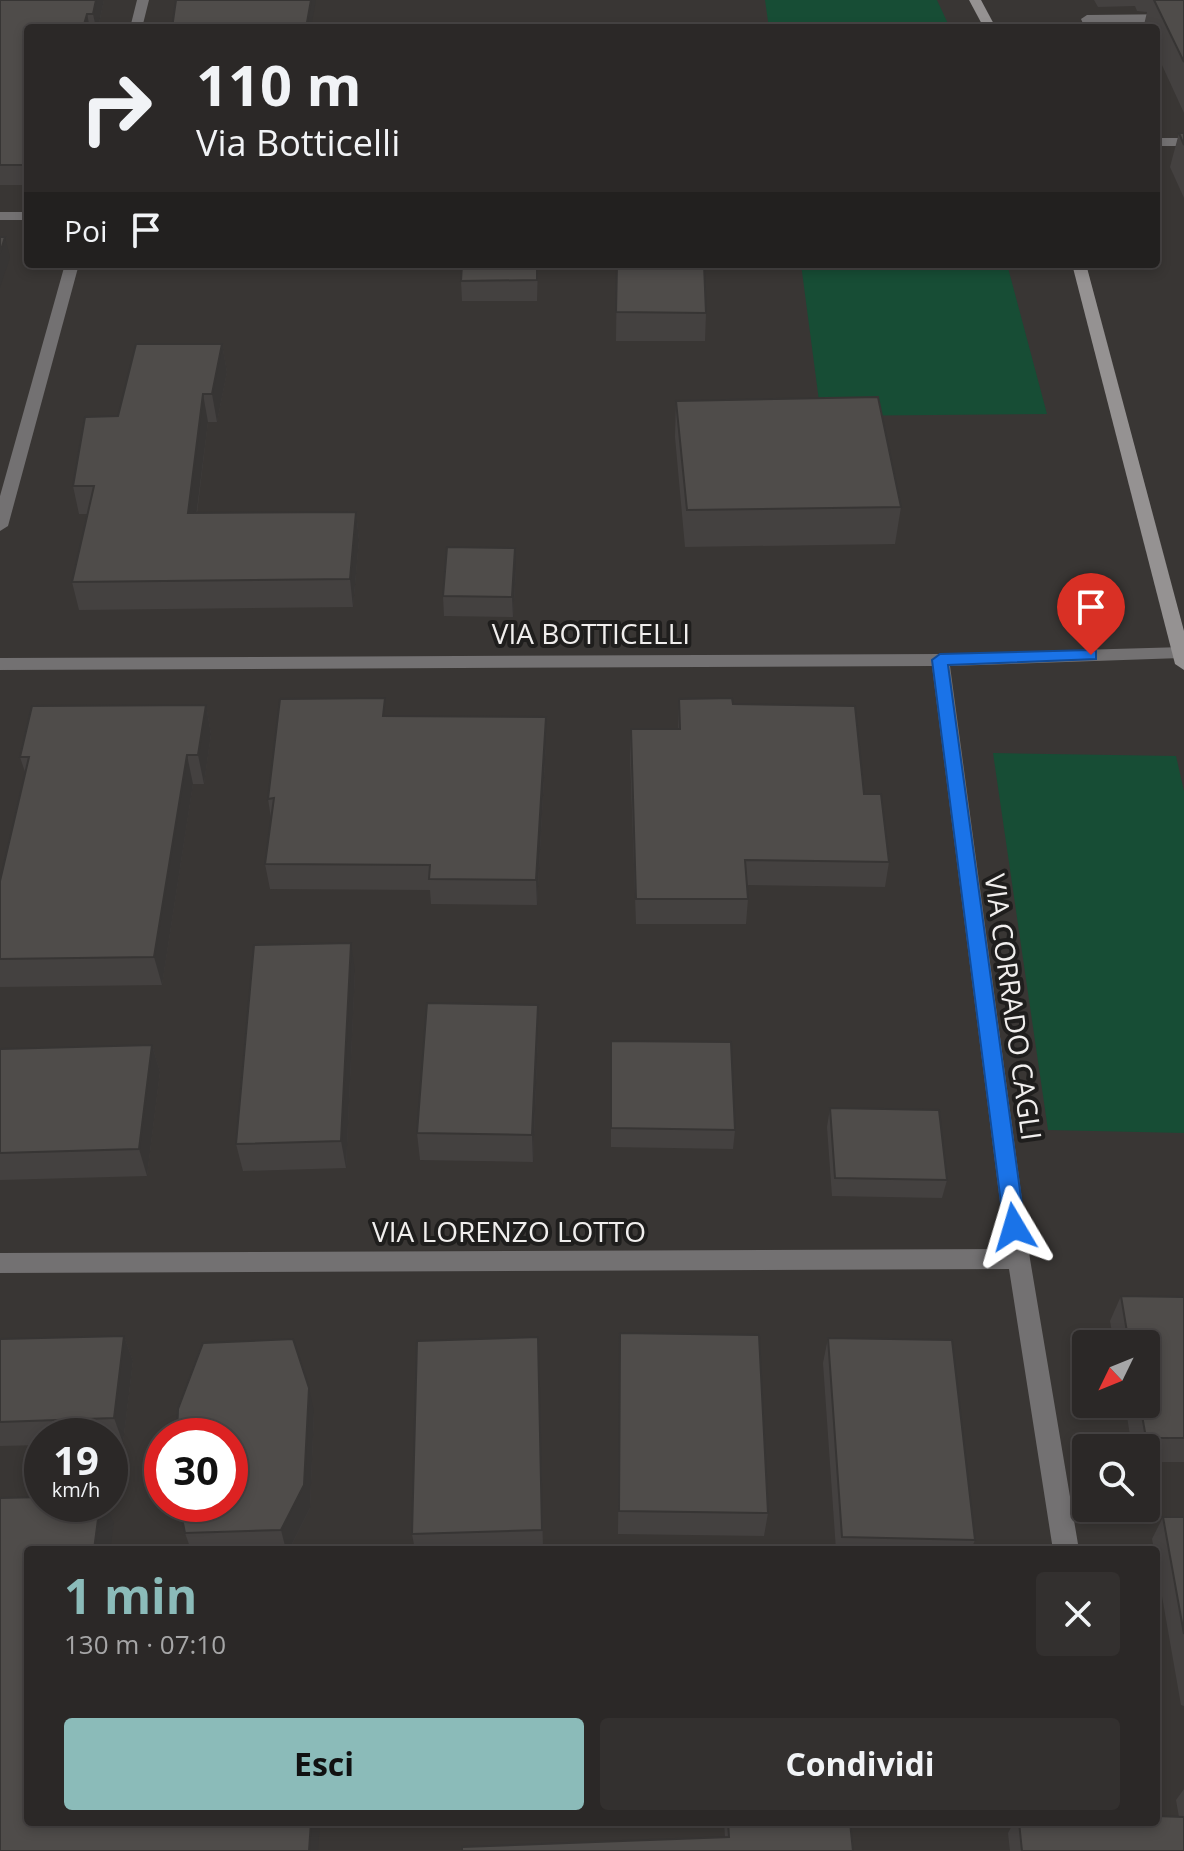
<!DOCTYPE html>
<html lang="it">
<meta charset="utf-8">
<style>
:root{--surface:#2b2827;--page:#33302f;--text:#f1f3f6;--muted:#a6a6a7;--line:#474444;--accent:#8bbbb9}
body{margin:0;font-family:"Open Sans",sans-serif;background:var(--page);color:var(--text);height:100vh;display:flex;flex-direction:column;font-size:30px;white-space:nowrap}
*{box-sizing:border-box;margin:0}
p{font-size:26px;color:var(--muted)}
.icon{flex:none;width:44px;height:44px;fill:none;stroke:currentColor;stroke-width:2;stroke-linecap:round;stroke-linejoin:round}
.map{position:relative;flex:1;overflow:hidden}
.drawer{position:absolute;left:24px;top:1546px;width:1136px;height:280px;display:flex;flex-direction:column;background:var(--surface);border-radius:8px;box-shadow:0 4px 12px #0003,0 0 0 2px var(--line)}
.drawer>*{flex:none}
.guide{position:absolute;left:24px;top:24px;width:1136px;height:244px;border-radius:8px;box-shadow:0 4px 12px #0003,0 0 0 2px var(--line);background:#2b2827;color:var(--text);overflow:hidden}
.needle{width:52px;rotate:227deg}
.buttons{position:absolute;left:1072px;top:1330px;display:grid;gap:16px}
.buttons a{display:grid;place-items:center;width:88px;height:88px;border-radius:8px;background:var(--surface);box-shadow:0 4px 12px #0003,0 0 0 2px var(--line);font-size:40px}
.speed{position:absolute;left:24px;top:1418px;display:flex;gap:16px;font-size:40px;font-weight:700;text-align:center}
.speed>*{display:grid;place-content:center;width:104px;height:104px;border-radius:50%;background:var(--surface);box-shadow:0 4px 12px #0003,0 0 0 2px var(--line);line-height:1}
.speed small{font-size:20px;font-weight:400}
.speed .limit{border:12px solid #d22;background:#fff;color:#111}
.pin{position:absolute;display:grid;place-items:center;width:68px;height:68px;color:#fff;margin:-82px -34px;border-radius:50% 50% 50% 0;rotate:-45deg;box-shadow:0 0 8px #0007}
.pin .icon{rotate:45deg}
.me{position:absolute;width:88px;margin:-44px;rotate:353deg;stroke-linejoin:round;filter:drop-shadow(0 0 6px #0008)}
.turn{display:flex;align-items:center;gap:28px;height:168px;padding:0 40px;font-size:36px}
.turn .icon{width:104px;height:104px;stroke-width:2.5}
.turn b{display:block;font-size:56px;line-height:68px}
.then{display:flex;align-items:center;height:76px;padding:0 40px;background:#0003;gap:16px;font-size:30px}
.round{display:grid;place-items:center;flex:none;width:84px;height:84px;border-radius:8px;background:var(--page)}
.summary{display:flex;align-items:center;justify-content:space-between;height:136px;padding:0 40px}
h1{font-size:48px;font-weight:700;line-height:60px;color:var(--accent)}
.button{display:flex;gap:16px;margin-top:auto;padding:16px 40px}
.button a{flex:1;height:92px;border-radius:8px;background:var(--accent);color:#111;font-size:32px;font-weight:700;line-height:92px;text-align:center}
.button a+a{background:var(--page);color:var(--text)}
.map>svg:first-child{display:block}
</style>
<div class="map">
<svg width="1184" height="1851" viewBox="0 0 1184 1851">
<rect width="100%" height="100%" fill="#393634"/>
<g fill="#174d35">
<polygon points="765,0 937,0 950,28 769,28"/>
<polygon points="801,264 1007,264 1047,414 821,416"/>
<polygon points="993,753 1176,756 1184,791 1184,1133 1048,1130"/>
</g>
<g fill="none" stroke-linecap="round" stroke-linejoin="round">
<g fill="#737172" fill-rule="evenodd">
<polygon points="137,0 149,0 142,28 130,28"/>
<polygon points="1184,14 1184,22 1095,23 1097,28 1085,28 1081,19 1087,15"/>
<rect x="1156" y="138" width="28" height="8"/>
<rect x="0" y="212" width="28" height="8"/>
<polygon points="65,264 79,264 8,526 0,531 0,496"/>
<polygon points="1184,647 1184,657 1181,658 950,666 1030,1259 1079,1550 1053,1550 1009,1269 0,1273 0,1253 1006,1249 932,666 0,670 0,658 940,654"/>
</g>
<g fill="#959292" fill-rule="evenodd">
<polygon points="969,0 981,0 996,28 984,28"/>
<polygon points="1072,264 1086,264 1184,631 1184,670 1175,664"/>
</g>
</g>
<g fill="#444140">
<polygon points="0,0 104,0 98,28 28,28 28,185 0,185"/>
<polygon points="1094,0 1184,0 1184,113 1156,52 1156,28 1145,28 1144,25 1147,12 1137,11 1135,6 1098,7"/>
<polygon points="1179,133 1184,133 1184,198 1170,167"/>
<polygon points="538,264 537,301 462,301 461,281"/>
<polygon points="617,264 706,313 705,341 616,341"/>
<polygon points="222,344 227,372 217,422 208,422 197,513 356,512 359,540 353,607 79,610 72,582 87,514 79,514 73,486 118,416"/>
<polygon points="676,401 901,507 895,544 685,547 675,437"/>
<polygon points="516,569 513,617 444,616 443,596"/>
<polygon points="679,699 733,704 864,794 889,862 885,887 747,885 748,899 746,924 636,924 630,755 631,729 678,729"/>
<polygon points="206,705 211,734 204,784 193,784 162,985 0,987 0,881 25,772 20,757"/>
<polygon points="387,716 546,742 537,905 431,904 430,890 270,889 265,864 271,818 268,799"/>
<polygon points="355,971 346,1168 243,1171 236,1144"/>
<polygon points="538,1005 538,1032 533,1162 420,1160 417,1133"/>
<polygon points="611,1041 735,1130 733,1149 611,1147"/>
<polygon points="152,1045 160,1072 147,1176 0,1180 0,1049"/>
<polygon points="830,1108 947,1180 942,1198 832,1196 827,1127"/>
<polygon points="1121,1296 1184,1297 1184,1462 1146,1462 1146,1448 1132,1448 1125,1404 1146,1404 1146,1344 1114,1344 1110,1321"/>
<polygon points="620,1333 768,1513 764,1536 618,1534"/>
<polygon points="124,1336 133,1361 123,1443 110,1443 110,1436 42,1436 42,1445 0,1446 0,1339"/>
<polygon points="828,1338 975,1540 971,1550 836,1550 823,1363"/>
<polygon points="539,1362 543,1550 415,1550 412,1534"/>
<polygon points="314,1412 310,1508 289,1550 191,1550 185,1533"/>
<polygon points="1163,1517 1184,1517 1184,1706 1181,1705 1156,1562 1156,1550 1154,1550 1152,1539"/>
<polygon points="1184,1789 1184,1851 1010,1851 1008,1833 1014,1822 1156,1822 1179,1817 1176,1800"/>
<polygon points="724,1822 850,1822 725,1837"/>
</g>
<g fill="#373534">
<polygon points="96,0 104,0 98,28 96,28 93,14"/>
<polygon points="311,0 316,0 311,28 306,28"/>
<polygon points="87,14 90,28 83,28"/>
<polygon points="5,237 10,257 0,288 0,253"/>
<polygon points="222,344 227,372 217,422 212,394"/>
<polygon points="203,394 208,422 193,541 188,513"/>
<polygon points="356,512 359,540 353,607 350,579"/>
<polygon points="515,548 516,569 513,617 512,597"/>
<polygon points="206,705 211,734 204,784 198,755"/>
<polygon points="546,717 546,742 537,905 536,880"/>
<polygon points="187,755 193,784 162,985 154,957"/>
<polygon points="351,943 355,971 346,1168 341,1141"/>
<polygon points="538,1005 538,1032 533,1162 532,1135"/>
<polygon points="152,1045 160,1072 147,1176 139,1149"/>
<polygon points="124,1336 133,1361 123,1443 114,1418"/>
<polygon points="309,1388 314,1412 310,1508 289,1550 286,1550 281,1530"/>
<polygon points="100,1504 105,1504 114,1523 110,1550 94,1550"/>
<polygon points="311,1822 320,1822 318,1851 309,1851"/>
</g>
<g fill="#4f4c4a" stroke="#373534" stroke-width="2">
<polygon points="0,0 96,0 93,14 87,14 83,28 28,28 28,159 26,165 0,165"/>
<polygon points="176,0 311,0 306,28 172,28"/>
<polygon points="1154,0 1184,0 1184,62"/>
<polygon points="1179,133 1184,133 1184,145"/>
<polygon points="0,237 5,237 0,253"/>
<polygon points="462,264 537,264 537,280 461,281"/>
<polygon points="617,264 704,264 706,313 616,312"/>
<polygon points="136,344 222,344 212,394 203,394 188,513 356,512 350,579 72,582 94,486 73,486 85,417 118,416"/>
<polygon points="878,397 901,507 687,510 676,401"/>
<polygon points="447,547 515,548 512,597 443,596"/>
<polygon points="385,698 383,716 546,717 536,880 429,879 430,865 265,864 274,798 268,799 280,699"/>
<polygon points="732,698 733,704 855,706 864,794 881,794 889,862 745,860 748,899 636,899 631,729 680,729 679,699"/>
<polygon points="206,705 198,755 187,755 154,957 0,959 0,881 29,757 20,757 32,706"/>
<polygon points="351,943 341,1141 236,1144 254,945"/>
<polygon points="427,1003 538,1005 532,1135 417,1133"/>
<polygon points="611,1041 731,1042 735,1130 611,1128"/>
<polygon points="152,1045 139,1149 0,1153 0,1049"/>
<polygon points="830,1108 939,1110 947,1180 835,1178"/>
<polygon points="1121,1296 1184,1297 1184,1438 1146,1438 1140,1404 1146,1404 1146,1344 1129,1344"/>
<polygon points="620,1333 759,1335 768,1513 619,1511"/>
<polygon points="124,1336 114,1418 0,1422 0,1339"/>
<polygon points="538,1337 542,1530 412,1534 417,1341"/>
<polygon points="828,1338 952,1340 975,1540 842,1537"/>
<polygon points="293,1339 309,1388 304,1485 281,1530 185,1533 179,1504 230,1504 230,1436 177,1436 178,1409 203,1343"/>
<polygon points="42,1497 42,1504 100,1504 94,1550 28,1550 28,1822 311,1822 309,1851 0,1851 0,1498"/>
<polygon points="1163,1517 1184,1517 1184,1634"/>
<polygon points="1156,1816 1184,1817 1184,1851 1022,1851 1019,1822 1156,1822"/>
<polygon points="728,1822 850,1822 853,1851 462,1851 462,1847 729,1837"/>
</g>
<polygon fill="#1a73e8" stroke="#114b97" stroke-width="2" points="1091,650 1096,651 1096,659 948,665 1025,1227 1014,1236 1004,1227 932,660 940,654"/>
<g text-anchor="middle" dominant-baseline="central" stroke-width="8" stroke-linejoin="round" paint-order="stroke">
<g font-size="28" fill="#f0eeed" stroke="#1f1e1d">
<text x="591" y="633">VIA BOTTICELLI</text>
<text transform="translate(1014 1007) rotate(82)">VIA CORRADO CAGLI</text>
<text x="509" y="1231">VIA LORENZO LOTTO</text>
</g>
</g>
</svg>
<div class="buttons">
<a><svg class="needle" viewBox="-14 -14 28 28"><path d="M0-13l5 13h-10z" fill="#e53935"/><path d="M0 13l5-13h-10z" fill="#a6a6a7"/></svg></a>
<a><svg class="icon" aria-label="search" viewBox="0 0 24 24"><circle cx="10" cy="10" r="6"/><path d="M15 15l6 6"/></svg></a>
</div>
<div class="speed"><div>19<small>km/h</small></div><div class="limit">30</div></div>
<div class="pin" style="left:1091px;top:655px;background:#d93025"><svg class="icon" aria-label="arrive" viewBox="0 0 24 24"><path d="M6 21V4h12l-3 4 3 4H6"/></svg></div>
<svg class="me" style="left:1014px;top:1227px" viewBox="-20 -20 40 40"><path d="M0-17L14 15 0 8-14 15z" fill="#1a73e8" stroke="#fff" stroke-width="4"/></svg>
<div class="guide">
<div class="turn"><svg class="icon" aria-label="right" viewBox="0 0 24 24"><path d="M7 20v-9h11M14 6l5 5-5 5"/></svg><div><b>110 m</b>Via Botticelli</div></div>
<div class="then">Poi<svg class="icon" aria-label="arrive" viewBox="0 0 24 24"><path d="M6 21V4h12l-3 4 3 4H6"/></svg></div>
</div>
<section class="drawer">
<div class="summary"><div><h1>1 min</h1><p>130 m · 07:10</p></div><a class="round"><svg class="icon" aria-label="close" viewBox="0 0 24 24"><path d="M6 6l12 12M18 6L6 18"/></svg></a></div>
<div class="button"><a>Esci</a><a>Condividi</a></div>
</section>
</div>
